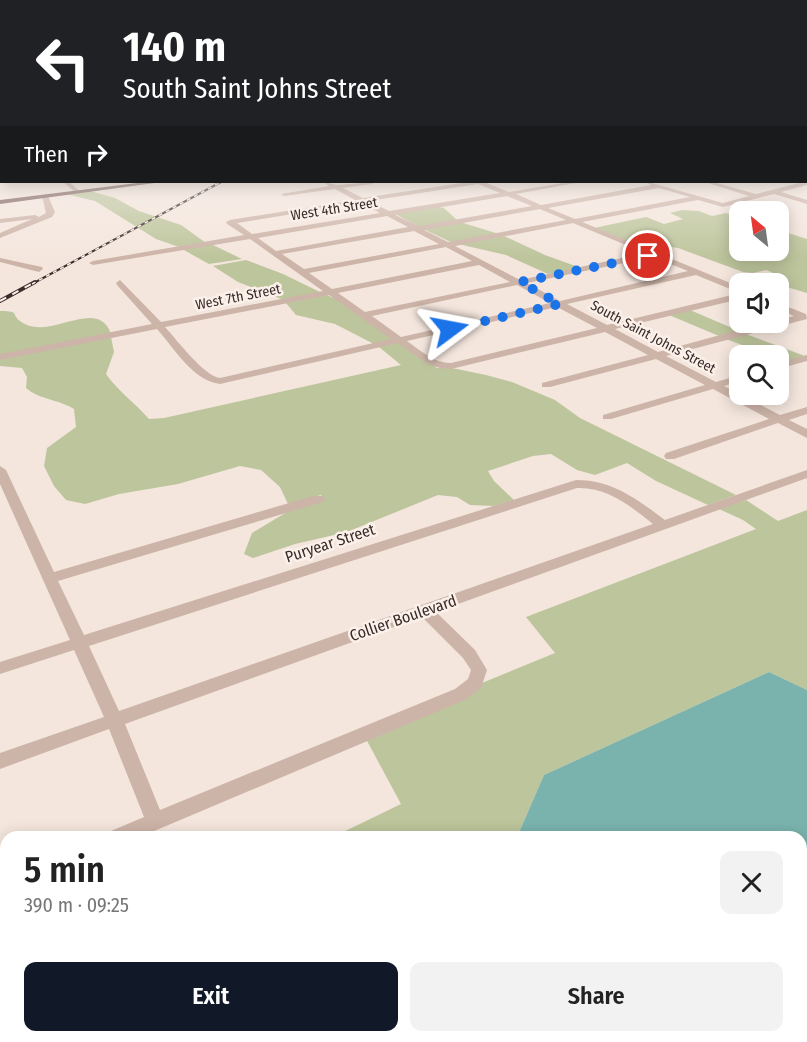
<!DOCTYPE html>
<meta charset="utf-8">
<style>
:root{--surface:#fff;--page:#f2f2f2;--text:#222;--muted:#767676;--accent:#111827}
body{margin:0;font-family:"Fira Sans Condensed",sans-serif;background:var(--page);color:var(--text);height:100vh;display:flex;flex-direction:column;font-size:22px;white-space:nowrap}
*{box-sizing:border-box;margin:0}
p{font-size:20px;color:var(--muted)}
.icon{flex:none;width:33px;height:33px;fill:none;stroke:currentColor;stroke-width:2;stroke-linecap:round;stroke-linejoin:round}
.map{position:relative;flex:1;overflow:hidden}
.side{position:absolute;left:0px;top:831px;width:807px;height:212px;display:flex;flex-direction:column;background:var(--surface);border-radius:18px 18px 0 0;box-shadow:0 3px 15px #0003}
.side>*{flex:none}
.guide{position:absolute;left:0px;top:0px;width:807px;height:183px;box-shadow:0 3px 15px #0003;background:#202124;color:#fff;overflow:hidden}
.needle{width:39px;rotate:331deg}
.buttons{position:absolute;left:729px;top:201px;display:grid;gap:12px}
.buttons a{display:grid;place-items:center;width:60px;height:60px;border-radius:12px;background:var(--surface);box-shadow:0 3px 15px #0003;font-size:30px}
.pin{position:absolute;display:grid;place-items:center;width:51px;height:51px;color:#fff;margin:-26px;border:3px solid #fff;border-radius:50%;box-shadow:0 2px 6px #0007}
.me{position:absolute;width:66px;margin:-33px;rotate:77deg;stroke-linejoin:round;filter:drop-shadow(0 0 4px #0008)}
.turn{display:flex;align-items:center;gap:21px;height:126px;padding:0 24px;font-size:27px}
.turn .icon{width:78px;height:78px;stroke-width:2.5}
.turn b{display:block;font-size:42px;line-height:51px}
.then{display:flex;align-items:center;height:57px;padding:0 24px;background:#0003;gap:12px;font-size:22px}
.round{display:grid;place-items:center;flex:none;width:63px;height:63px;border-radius:12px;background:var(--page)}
.head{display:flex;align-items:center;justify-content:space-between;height:102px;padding:0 24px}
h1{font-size:36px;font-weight:600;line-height:45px}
.action{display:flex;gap:12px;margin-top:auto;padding:12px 24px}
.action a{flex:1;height:69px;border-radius:12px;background:var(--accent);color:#fff;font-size:24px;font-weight:600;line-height:69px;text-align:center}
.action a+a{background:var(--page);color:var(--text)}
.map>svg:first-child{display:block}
</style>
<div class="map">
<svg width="807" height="1042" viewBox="0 0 807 1042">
<rect width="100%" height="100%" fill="#f4e6dd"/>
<g fill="#bdc59c">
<polygon points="90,191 115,198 139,211 181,225 206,243 179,247 156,239 95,201 66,194"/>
<polygon points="438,207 444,208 457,220 420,227 395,214"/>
<polygon points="682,210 699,211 712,216 726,213 739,217 740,250 778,250 779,230 807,239 807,293 780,285 778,277 781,276 766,270 753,273 743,272 678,248 659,245 640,247 594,228 646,217 664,224 683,219 670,213"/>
<polygon points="460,222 499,234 453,243 423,229"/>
<polygon points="504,236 545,255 581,268 548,274 506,255 458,244"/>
<polygon points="211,244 242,259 209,264 182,249"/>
<polygon points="246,260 283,274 322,293 284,300 238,282 213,266"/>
<polygon points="327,295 342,302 395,339 374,344 335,324 296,315 286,303"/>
<polygon points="690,310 739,331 719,336 669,315"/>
<path d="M0 311C3 311 11 311 14 313 15 314 15 316 16 317 20 323 30 327 37 327 61 330 100 301 111 334L0 355Z"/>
<polygon points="746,334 805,356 785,362 779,359 778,356 769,355 726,339"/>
<path d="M111 337 114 352 106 374C118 391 135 403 149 419L164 418 401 365 379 347 399 342 437 368H452L486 375 512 382 555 400 580 418 736 495 708 505 656 481 627 463 595 475 577 470 551 454 533 456 488 471 494 481 514 500 494 506 470 505 457 497 438 495 347 532 295 544 253 558 244 554 252 533 287 512 324 501 321 495 288 504 280 487 261 470 240 466 178 484 119 494 85 504 66 500 54 486 44 466 47 448 76 427 74 409C58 399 40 400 26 388L27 377 22 368 0 366V358Z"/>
<polygon points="746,500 778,521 807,510 807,690 769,672 544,775 517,837 333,837 401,804 366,739 482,683 555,653 526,617 756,529 743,520 719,509"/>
<polygon points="6,892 6,1036 570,1037 567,1042 0,1042 0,895"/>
</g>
<polygon fill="#7ab3ae" points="769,672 807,690 807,1042 567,1042 570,1036 801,1036 801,837 517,837 544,775"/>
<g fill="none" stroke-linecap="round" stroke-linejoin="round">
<g fill="#cdb4a8" fill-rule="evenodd">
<rect x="0" y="114" width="2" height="2"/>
<polygon points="0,126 2,127 2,131 0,130"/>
<rect x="806" y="133" width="1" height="4"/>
<polygon points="807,163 807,168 806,168 806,164"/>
<rect x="0" y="171" width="2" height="4"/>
<path d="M807 181V185L781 192 807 200V204L774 194 723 207 698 200 582 222 740 287V293L696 275 567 304 607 325 740 293V299L615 329 658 352 768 322H778V320L794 316 778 309V303L806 314 807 319 666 356 716 382 740 375V381L724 386 780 415 807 407V414L789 420 807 429V438L778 423 674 459H666L664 456 666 453 769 419 713 389 611 419H603V415L705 385 656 359 550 387H542V383L648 355 605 332 451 369C429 369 415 355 398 343L220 384C193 381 174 348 157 329L0 360V354L152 324 117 285 116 283 120 280 161 322 323 291 250 239 93 265 89 263 93 261 244 235 227 224 226 222 230 220 355 200 335 189 284 196 281 194 329 186 324 182 337 185 375 182 372 184 343 188 363 198 468 182H484L509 192 569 182H581L516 194 541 205 651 185 647 183 648 182 723 203 749 196 705 182H713L756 194ZM478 184 500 193 389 211 369 201ZM659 188 690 197 575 219 548 208ZM507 196 532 206 419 226 395 215ZM361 203 380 213 252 234 237 223ZM540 209 566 220 448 242 424 230ZM387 216 408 227 276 251 258 238ZM573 223 645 253 520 280 455 246ZM414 231 439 244 304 269 282 254ZM446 247 472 261 332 289 309 273ZM653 257 688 271 560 301 527 283ZM479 265 510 282 365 312 338 293ZM517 285 550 303 401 337 372 316ZM329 295 391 339 220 378C204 376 177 340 165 327ZM557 307 597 328 451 363C434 363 421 351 407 341Z"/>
<polygon points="63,182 69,182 81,192 76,193"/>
<polygon points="45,194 48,196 55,212 52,217 0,238 0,233 32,219 0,223 0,219 35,215 39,217 46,213 42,196"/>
<polygon points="0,258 42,267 43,269 39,272 0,262"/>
<polygon points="807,355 807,361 778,369 778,363"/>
<path d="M0 466 6 470 54 572 313 496H323L325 499 323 502 58 581 84 635 576 480C612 480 637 499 665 520L807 470V478L436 612 475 650 487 670 481 688 467 699 140 837H108L111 831 144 817 109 729 0 769V753L104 717 74 650 0 674V662L70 640 0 484ZM577 488C608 487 630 506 653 524L119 711 89 646ZM422 617 463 658 471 670 468 679 455 689 160 810 125 724Z"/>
<polygon points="6,875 6,895 0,897 0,877"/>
</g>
<polygon fill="#7d6059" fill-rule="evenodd" points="145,182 162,182 0,204 0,200"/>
<defs>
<polyline id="rail-far1" points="32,284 221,182"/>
<polyline id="rail" points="0,301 35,282"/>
</defs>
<use href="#rail-far1" stroke="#3a2c29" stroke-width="2"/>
<use href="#rail" stroke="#3a2c29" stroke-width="4"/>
<use href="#rail-far1" stroke="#fbf1ea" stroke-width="1.5" stroke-dasharray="4" stroke-linecap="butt"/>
<use href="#rail" stroke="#fbf1ea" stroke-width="2" stroke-dasharray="7" stroke-linecap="butt"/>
</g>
<linearGradient id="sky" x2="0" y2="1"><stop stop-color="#7cb4d1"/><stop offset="0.44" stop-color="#faf4f0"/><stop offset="1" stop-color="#faf4f0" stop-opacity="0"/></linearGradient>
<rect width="807" height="259" fill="url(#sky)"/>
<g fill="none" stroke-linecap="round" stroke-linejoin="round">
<polyline stroke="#1a73e8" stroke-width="10" stroke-dasharray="0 18" points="450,329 560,304 520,282 648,256"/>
</g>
<g text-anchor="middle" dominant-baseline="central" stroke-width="5" stroke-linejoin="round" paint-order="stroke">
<g font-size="14" fill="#3a2c29" stroke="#fbf1ea">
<text transform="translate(334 209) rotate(-9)">West 4th Street</text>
<text transform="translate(238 297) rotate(-11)">West 7th Street</text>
<text transform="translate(653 337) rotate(28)">South Saint Johns Street</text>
</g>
<g font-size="16" fill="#3a2c29" stroke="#fbf1ea">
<text transform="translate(330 543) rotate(-18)">Puryear Street</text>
<text transform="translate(403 618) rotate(-19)">Collier Boulevard</text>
</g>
</g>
</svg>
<div class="buttons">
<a><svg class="needle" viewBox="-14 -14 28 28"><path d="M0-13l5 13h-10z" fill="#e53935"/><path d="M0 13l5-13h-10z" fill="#767676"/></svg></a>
<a><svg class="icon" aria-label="sound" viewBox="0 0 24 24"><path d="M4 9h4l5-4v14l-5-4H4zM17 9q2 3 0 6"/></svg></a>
<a><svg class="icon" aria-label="search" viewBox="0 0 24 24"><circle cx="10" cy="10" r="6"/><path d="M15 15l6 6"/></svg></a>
</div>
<div class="pin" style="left:648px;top:256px;background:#d93025"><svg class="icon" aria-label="arrive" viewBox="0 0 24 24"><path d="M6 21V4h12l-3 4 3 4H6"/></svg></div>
<svg class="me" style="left:450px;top:329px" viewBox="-20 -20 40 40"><path d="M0-17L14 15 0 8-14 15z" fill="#1a73e8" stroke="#fff" stroke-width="4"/></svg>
<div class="guide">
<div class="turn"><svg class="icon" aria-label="left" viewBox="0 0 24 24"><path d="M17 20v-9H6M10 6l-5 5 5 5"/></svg><div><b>140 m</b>South Saint Johns Street</div></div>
<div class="then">Then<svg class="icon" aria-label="right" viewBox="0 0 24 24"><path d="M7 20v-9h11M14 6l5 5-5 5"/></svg></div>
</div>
<section class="side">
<div class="head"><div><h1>5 min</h1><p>390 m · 09:25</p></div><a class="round"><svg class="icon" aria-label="close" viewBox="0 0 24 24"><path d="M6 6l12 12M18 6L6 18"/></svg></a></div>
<div class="action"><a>Exit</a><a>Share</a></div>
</section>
</div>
